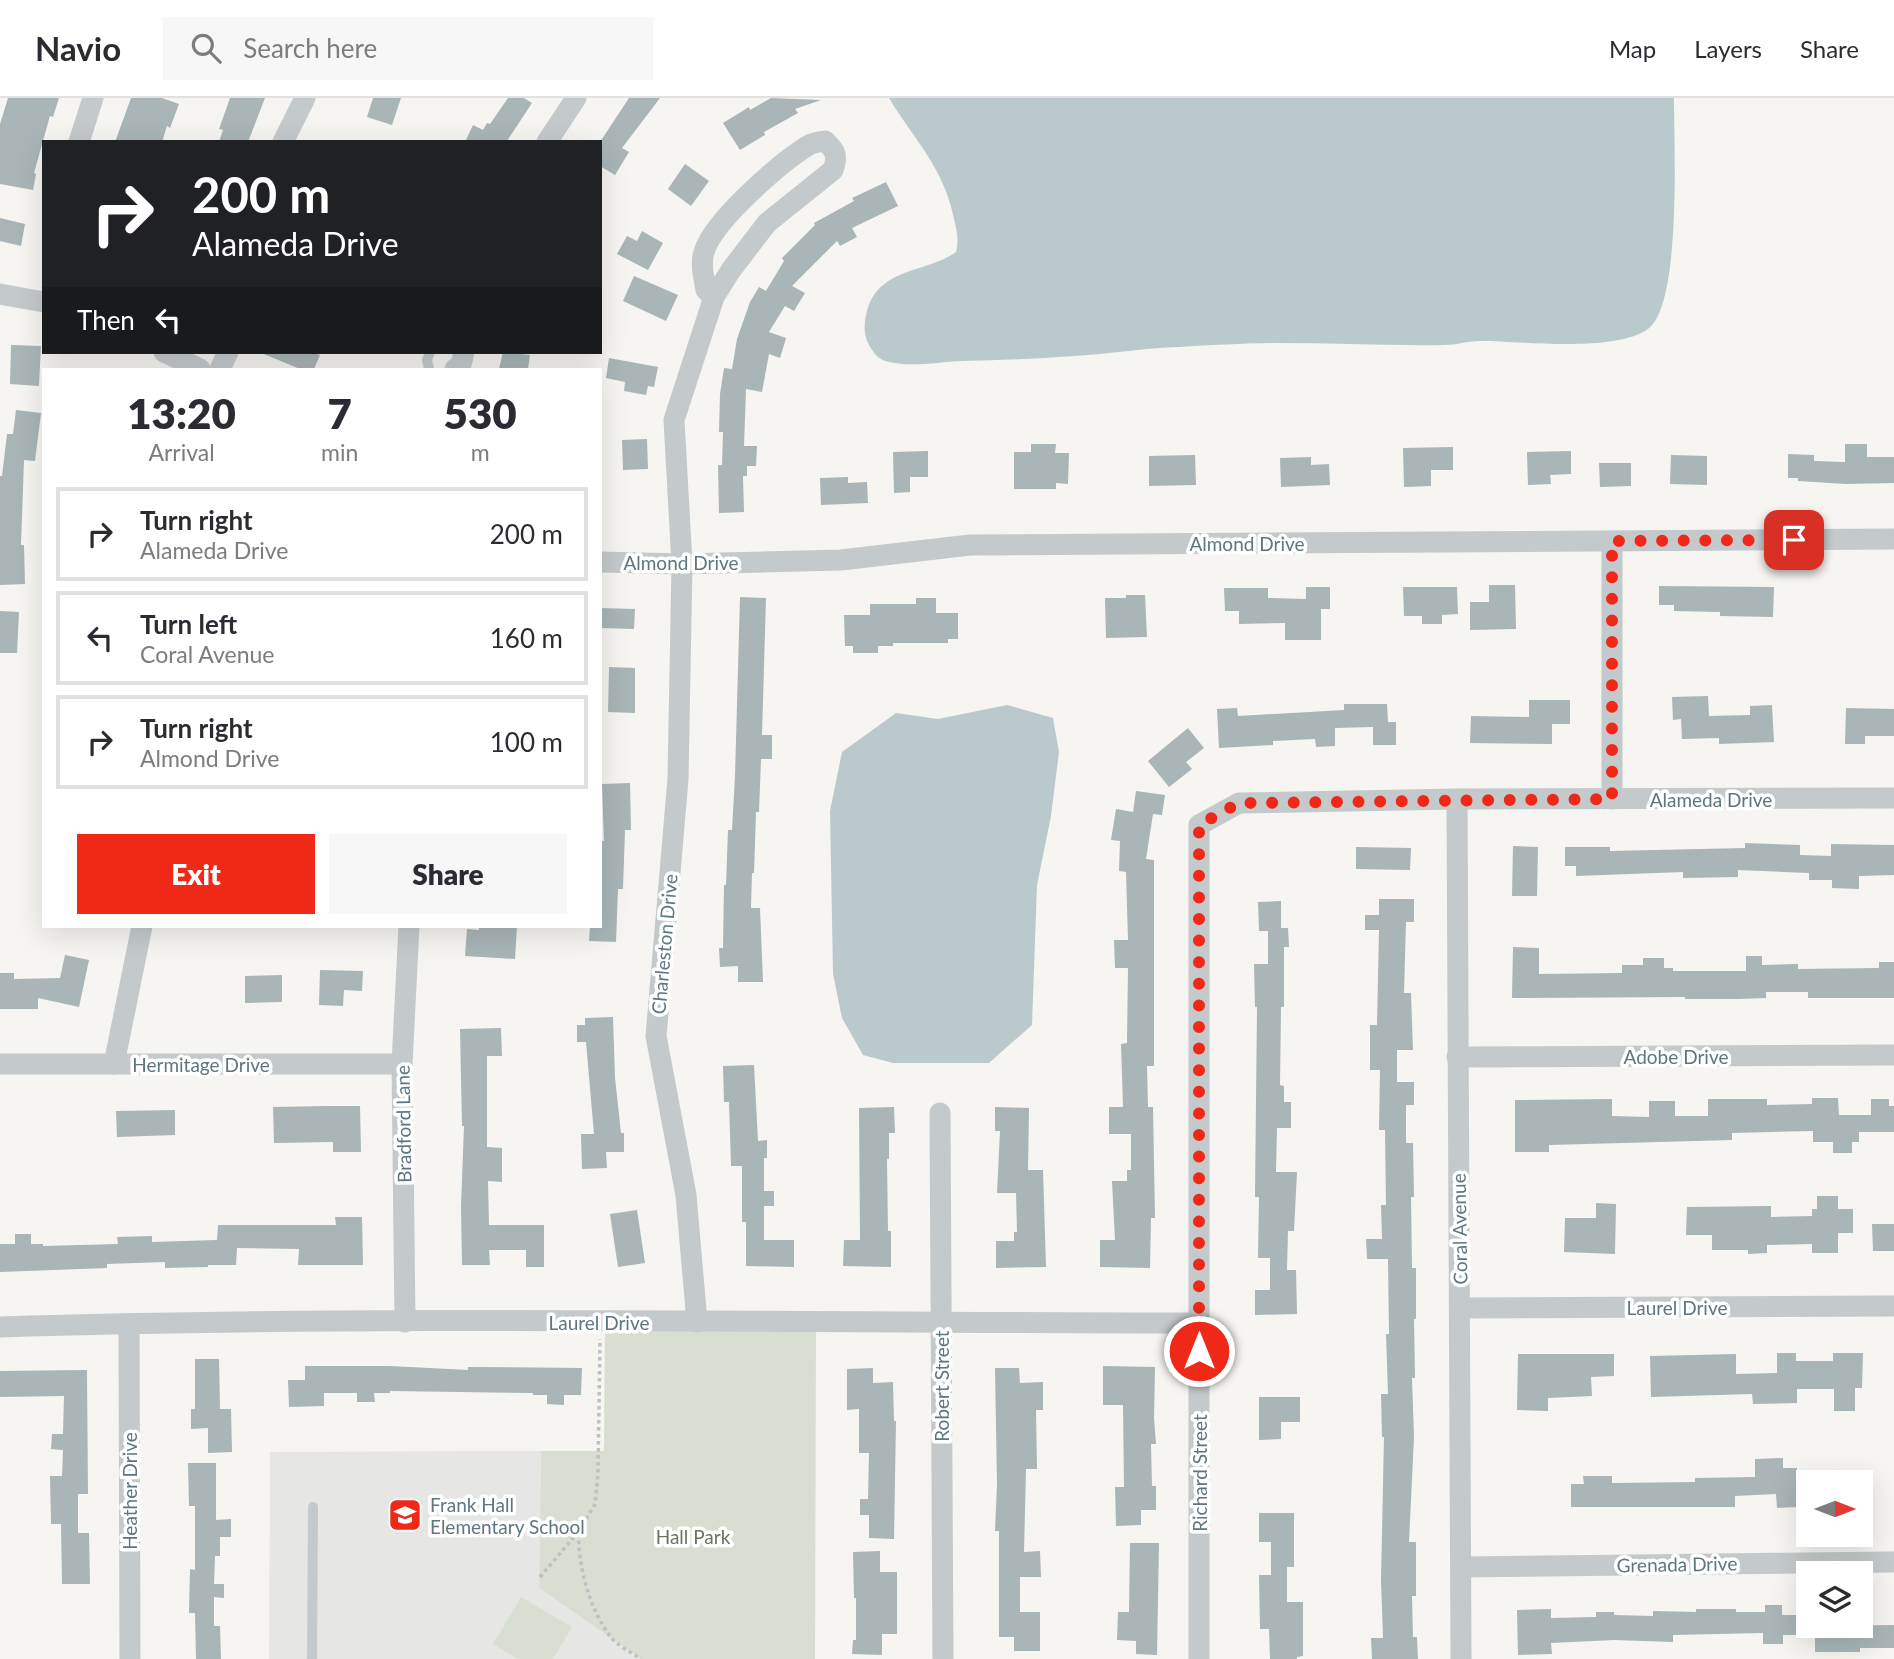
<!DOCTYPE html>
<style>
:root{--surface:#fff;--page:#f7f7f7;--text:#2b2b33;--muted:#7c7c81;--line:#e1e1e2;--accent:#f02817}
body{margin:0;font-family:Lato,sans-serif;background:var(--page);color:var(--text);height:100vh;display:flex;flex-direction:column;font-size:26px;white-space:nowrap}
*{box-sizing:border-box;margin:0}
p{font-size:23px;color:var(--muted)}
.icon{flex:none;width:38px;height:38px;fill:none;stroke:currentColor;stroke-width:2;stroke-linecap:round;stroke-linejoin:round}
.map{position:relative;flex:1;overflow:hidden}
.side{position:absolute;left:42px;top:270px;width:560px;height:560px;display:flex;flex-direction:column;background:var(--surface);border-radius:0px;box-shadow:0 7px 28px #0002}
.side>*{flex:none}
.hud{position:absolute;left:42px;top:42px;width:560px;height:214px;border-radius:0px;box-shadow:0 7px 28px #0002;background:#202124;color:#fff;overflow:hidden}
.needle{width:46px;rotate:90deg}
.fabs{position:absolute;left:1796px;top:1372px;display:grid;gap:14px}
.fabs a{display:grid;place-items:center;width:77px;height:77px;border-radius:0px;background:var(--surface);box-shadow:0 7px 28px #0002;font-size:35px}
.pin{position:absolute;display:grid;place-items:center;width:60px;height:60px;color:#fff;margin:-30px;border-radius:14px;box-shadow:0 4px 10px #0006}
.me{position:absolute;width:77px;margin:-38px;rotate:0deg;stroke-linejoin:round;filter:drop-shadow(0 0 5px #0008)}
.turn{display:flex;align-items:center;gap:24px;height:147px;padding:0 35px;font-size:32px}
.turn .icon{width:91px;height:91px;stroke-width:2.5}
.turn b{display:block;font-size:49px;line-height:60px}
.then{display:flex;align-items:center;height:66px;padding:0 35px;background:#0003;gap:14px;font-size:26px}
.eta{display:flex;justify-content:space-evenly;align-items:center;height:119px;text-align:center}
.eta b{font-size:42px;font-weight:800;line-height:49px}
.action{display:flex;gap:14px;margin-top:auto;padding:14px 35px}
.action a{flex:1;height:80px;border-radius:0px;background:var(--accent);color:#fff;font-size:28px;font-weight:800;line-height:80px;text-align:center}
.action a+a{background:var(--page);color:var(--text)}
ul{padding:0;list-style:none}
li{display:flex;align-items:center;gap:21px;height:94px;margin:0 14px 10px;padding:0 21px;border:4px solid var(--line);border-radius:0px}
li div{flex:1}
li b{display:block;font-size:26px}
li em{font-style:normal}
header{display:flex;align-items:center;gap:42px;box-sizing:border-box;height:98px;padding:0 35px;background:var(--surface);border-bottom:2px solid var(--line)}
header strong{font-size:33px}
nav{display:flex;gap:38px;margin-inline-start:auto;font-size:24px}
.search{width:490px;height:63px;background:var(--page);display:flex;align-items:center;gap:18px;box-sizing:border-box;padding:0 24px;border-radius:0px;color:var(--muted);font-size:26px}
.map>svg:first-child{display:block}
</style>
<header>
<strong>Navio</strong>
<div class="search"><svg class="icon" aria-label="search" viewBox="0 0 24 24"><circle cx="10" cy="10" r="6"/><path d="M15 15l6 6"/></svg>Search here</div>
<nav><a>Map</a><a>Layers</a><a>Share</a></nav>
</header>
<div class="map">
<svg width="1894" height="1561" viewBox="0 0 1894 1561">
<rect width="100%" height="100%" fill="#f6f5f1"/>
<polygon fill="#e6e7e5" points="541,1353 539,1490 641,1561 269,1561 270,1354"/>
<g fill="#d8ded2">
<polygon points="605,1224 816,1224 815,1561 641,1561 539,1490 541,1353 604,1353"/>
<polygon points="521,1499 572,1529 553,1561 518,1561 493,1546"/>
</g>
<g fill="#bacacc">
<path d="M889 0H1674C1674 42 1682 207 1648 231 1614 255 1521 243 1479 243 1468 243 1456 247 1445 247 1389 248 1334 245 1279 245 1246 245 1213 247 1179 249 1144 250 1109 256 1074 258 1036 261 999 262 962 263 938 264 908 270 885 263 877 260 873 254 869 247 863 236 864 225 867 213 879 169 927 175 956 154 959 142 957 133 954 121 944 70 915 43 889 0Z"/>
<polygon points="1007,607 1053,620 1059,654 1051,718 1037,787 1032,927 989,965 893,965 863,957 842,920 833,876 830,713 842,654 896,615 938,621"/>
</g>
<g fill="#a9b5b7">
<polygon points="8,0 59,0 53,19 50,18 34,75 36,76 33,92 0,86 0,26"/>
<polygon points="131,0 162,0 179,6 170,30 167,28 162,44 115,44"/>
<polygon points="230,0 265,0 248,44 219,44 223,32 219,31"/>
<polygon points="373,0 401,0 392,27 367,19"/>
<polygon points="508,0 524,0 532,5 507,43 509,44 465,44 473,27 483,32 487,25 490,26"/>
<polygon points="629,0 660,0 622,50 629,54 615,77 600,68 600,44"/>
<polygon points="771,0 821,2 795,11 798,15 764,34 765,37 740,52 723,25 749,9 750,12"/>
<polygon points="685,66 709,83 691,108 668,91"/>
<polygon points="886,84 898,108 852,130 857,139 840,148 837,143 792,188 805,195 794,213 785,208 769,234 786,240 780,260 769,256 762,294 746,291 744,348 757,348 756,368 747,368 747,378 743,378 744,414 719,415 718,367 722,367 723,334 719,334 720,296 724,270 732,271 737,241 750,204 759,189 766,193 784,163 782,160 815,127 814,125 854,103 852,100"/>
<polygon points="0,120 25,126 21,148 0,143"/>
<polygon points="642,133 663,145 648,172 617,156 627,138 637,143"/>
<polygon points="634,178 678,197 666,223 623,203"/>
<polygon points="11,247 41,248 39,288 10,286"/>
<polygon points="259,254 312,254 320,257 314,271 300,271"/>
<polygon points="503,254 530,257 528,271 499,271"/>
<polygon points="609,260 658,269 654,289 648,288 646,297 624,293 625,284 606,280"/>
<polygon points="16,312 41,315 35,363 24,362 21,447 24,447 25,486 0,487 0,378 2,378 7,336 13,336"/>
<polygon points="647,341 648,371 623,372 622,342"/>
<polygon points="1031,346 1056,346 1055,355 1069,355 1068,386 1056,385 1056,391 1014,391 1014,354 1031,354"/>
<polygon points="1845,346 1867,346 1867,359 1894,359 1894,385 1846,386 1798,383 1798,380 1788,380 1788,356 1814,357 1814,363 1845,364"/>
<polygon points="1453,349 1453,372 1431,372 1431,388 1404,389 1403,350"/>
<polygon points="928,353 928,379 910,379 910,394 894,395 893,354"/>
<polygon points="1571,353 1571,376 1550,377 1551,386 1528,387 1527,354"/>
<polygon points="1195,357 1196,387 1149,388 1149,358"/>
<polygon points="1671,357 1707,358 1707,387 1670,386"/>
<polygon points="1311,359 1311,367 1329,366 1330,387 1281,389 1280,360"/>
<polygon points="1599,365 1631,365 1631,388 1600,389"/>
<polygon points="848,379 848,385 867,384 868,405 821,407 820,380"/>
<polygon points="1489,487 1515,487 1516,531 1470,532 1470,504 1489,504"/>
<polygon points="1659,488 1774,489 1773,519 1720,518 1720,514 1674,513 1674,507 1659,507"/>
<polygon points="1306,489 1330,489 1330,511 1321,511 1321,542 1285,542 1285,525 1239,526 1239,513 1225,513 1224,490 1268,490 1268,500 1306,501"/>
<polygon points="1403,489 1457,489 1458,516 1442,517 1442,526 1422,526 1422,518 1404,518"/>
<polygon points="1126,497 1145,497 1147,539 1106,540 1105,500 1126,500"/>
<polygon points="740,499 766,500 762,637 772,637 772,661 761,661 759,714 756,714 754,775 752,775 751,810 760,810 763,884 738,884 738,868 720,869 719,850 723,850 724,787 726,787 728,732 732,732 735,678"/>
<polygon points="916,500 936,500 936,515 958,515 958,541 948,541 948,545 893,545 893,548 878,548 878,555 853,555 853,548 845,548 844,517 870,517 870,506 916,506"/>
<polygon points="600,510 635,511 634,531 600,530"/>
<polygon points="0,513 19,514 17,555 0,555"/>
<polygon points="609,569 635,570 635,615 608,614"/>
<polygon points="1708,598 1709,618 1750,617 1750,608 1772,607 1774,644 1719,646 1719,640 1682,641 1681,621 1673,622 1672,599"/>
<polygon points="1529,602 1570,602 1570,626 1552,626 1552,646 1470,645 1471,618 1529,619"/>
<polygon points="1344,606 1387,606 1388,624 1396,624 1396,647 1373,647 1373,629 1335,630 1335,648 1316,649 1315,641 1273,643 1273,647 1219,650 1217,611 1237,610 1238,618 1344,612"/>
<polygon points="1846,610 1894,611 1894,638 1865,638 1865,646 1845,646"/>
<polygon points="1188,630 1204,650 1186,664 1192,671 1169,689 1148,663"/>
<polygon points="630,685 631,732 625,732 623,791 618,791 616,844 589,843 590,828 600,828 600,743 604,743 602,686"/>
<polygon points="1136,693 1165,697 1162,717 1153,716 1146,761 1154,762 1154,968 1147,968 1148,1009 1153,1009 1155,1120 1151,1120 1150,1170 1100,1169 1100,1142 1115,1142 1112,1083 1127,1083 1127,1072 1131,1072 1131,1036 1109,1036 1109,1009 1123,1009 1121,946 1127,945 1128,870 1115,870 1114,842 1128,842 1126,774 1119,773 1120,743 1111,742 1116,711 1133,714"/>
<polygon points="1745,745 1800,747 1800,757 1831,758 1831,746 1894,747 1894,777 1859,778 1859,791 1832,790 1832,782 1809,782 1809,775 1738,772 1738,779 1683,780 1683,774 1576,778 1576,768 1565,768 1565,749 1610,749 1610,753 1745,750"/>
<polygon points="1513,748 1538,749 1537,798 1512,798"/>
<polygon points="1356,749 1411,750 1410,772 1356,771"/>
<polygon points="1379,801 1414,801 1414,824 1406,824 1404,895 1411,895 1413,952 1397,952 1397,984 1414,984 1414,1007 1406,1007 1406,1045 1413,1045 1414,1099 1411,1099 1412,1170 1416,1170 1416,1221 1414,1221 1415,1280 1412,1280 1414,1339 1409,1444 1416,1444 1416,1498 1412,1498 1413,1539 1417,1539 1418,1561 1372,1561 1371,1540 1383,1540 1381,1482 1384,1339 1382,1339 1381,1296 1388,1296 1386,1236 1389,1236 1388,1161 1367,1161 1366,1141 1382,1141 1381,1107 1386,1107 1385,1032 1379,1032 1380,972 1370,972 1370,927 1377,927 1379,832 1365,832 1365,817 1379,817"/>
<polygon points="1281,803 1281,830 1288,830 1289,849 1284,849 1284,909 1281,909 1280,987 1284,988 1284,1004 1291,1004 1291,1030 1277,1030 1276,1074 1297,1074 1294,1133 1288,1133 1287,1172 1296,1172 1297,1216 1255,1217 1255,1192 1270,1192 1270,1160 1258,1160 1259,1099 1255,1099 1257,909 1255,909 1254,866 1268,866 1268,833 1259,833 1258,804"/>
<polygon points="479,828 517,828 515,861 465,858 467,831 479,832"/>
<polygon points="1513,849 1539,850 1539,876 1622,875 1622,867 1643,867 1643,860 1664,860 1664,870 1673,870 1673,873 1746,873 1746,858 1762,858 1762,867 1798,866 1798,871 1879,870 1879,864 1894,864 1894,900 1808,900 1808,894 1766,894 1766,900 1738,901 1685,901 1685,899 1512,900"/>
<polygon points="65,857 89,862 79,909 38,900 38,911 0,911 0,875 14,875 14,881 60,880"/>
<polygon points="320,872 363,873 362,893 344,892 343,908 319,907"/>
<polygon points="282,877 282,904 245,905 245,878"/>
<polygon points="613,919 615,980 621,1035 624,1035 624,1054 606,1054 607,1070 582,1071 581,1036 594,1036 586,944 577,944 577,927 585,927 585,920"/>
<polygon points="501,930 502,958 487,958 487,1049 502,1050 502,1084 488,1083 489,1127 544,1127 544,1169 526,1169 526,1152 489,1152 490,1167 462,1167 461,1108 464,1028 462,1028 460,931"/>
<polygon points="754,967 758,1043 767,1042 767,1060 764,1060 764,1093 774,1093 774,1108 764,1108 764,1142 794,1142 794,1169 746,1168 746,1124 742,1124 742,1068 731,1068 729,1004 724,1004 723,968"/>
<polygon points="1812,1000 1838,1000 1839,1017 1871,1017 1871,1001 1889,1001 1889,1008 1894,1008 1894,1034 1859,1034 1859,1044 1852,1044 1852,1055 1833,1055 1833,1044 1813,1044 1813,1033 1732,1035 1732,1042 1549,1047 1549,1054 1515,1054 1515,1002 1612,1001 1612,1018 1649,1019 1649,1003 1675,1003 1675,1018 1708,1018 1708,1001 1767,1001 1767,1007 1812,1006"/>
<polygon points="328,1008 360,1008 361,1054 333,1054 333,1044 274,1045 273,1009"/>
<polygon points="894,1009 895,1035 889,1035 889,1061 887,1061 888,1133 891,1133 891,1169 843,1168 844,1142 860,1142 859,1010"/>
<polygon points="995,1009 1029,1010 1028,1072 1043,1072 1046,1169 996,1170 996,1143 1014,1143 1014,1134 1017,1134 1016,1095 997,1095 1000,1033 995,1033"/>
<polygon points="175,1012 175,1037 117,1039 116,1013"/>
<polygon points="1817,1098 1838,1098 1838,1111 1853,1111 1853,1135 1838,1135 1838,1155 1812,1155 1812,1146 1767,1147 1767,1155 1748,1156 1748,1152 1712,1152 1712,1137 1686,1137 1687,1109 1771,1108 1771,1119 1812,1118 1812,1111 1817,1111"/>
<polygon points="1596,1105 1616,1106 1615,1156 1564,1154 1565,1120 1596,1120"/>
<polygon points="637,1112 645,1165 618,1169 610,1116"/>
<polygon points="335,1119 362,1119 363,1167 298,1167 299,1151 237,1150 236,1167 208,1167 208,1169 165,1170 165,1164 107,1166 107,1170 0,1174 0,1146 15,1146 15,1136 31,1136 31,1146 43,1146 43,1148 118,1146 117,1139 152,1138 152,1144 217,1142 218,1127 336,1127"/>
<polygon points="1872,1126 1894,1126 1894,1153 1873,1153"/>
<polygon points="1777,1255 1796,1255 1796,1263 1833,1263 1833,1255 1863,1255 1862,1290 1855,1290 1855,1313 1834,1313 1834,1291 1797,1291 1797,1305 1753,1306 1752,1296 1651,1299 1650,1258 1736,1256 1736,1276 1777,1275"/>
<polygon points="1518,1256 1614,1256 1614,1278 1591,1279 1592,1298 1548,1300 1548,1313 1517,1312"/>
<polygon points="195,1261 219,1261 220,1311 231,1311 232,1354 208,1355 208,1330 191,1331 191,1311 195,1311"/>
<polygon points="305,1268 390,1268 468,1272 468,1269 582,1270 581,1297 564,1297 564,1307 547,1306 547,1297 533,1297 533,1295 390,1293 390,1295 374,1295 375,1304 357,1304 357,1295 324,1295 324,1308 289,1309 288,1282 305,1282"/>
<polygon points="1103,1268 1155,1269 1154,1320 1156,1346 1151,1346 1152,1388 1156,1388 1156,1412 1141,1412 1141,1427 1116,1428 1115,1389 1124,1389 1123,1307 1103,1307"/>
<polygon points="873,1270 873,1285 893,1284 894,1323 896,1323 894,1441 869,1440 869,1417 860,1417 860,1401 868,1401 869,1355 859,1355 859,1311 847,1312 847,1271"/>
<polygon points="995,1270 1019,1270 1020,1285 1043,1284 1043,1312 1036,1312 1037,1371 1026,1371 1024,1454 1040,1453 1041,1479 1020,1479 1020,1514 1040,1514 1040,1553 1014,1553 1014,1539 999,1539 999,1433 995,1433 997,1386"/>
<polygon points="87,1272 88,1396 78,1396 78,1435 89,1435 90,1486 62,1486 61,1426 51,1426 50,1378 62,1378 63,1352 51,1351 52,1336 63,1336 64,1298 0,1299 0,1273"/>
<polygon points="1259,1299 1300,1299 1300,1324 1281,1324 1281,1341 1259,1342"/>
<polygon points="1783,1360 1783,1370 1797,1370 1798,1409 1777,1410 1776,1396 1735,1398 1735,1409 1571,1409 1571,1386 1584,1386 1583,1378 1612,1378 1612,1385 1695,1384 1695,1380 1755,1379 1755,1361"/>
<polygon points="188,1365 216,1365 216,1422 231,1421 231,1439 220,1439 220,1458 215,1458 214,1486 224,1486 224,1500 214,1499 214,1528 220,1528 221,1561 196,1561 195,1515 189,1515 190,1471 195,1472 195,1408 189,1408"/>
<polygon points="1259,1415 1294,1415 1294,1469 1287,1469 1287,1504 1303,1504 1303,1558 1297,1559 1297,1561 1270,1561 1269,1531 1260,1531 1259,1477 1271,1477 1271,1444 1259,1444"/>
<polygon points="1130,1445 1159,1445 1157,1557 1136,1556 1136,1543 1117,1542 1118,1514 1129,1514"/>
<polygon points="880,1453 880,1474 897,1474 897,1536 882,1536 882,1557 852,1556 853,1542 856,1542 856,1500 854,1500 853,1454"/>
<polygon points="1765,1507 1782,1507 1782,1517 1797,1517 1798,1537 1783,1537 1783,1546 1763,1546 1763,1535 1673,1537 1673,1544 1614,1542 1551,1545 1552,1556 1518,1557 1517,1512 1551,1511 1551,1520 1596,1519 1596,1514 1614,1514 1614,1517 1653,1518 1653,1513 1696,1514 1696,1511 1736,1511 1736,1514 1765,1514"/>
<polygon points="1894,1527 1894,1550 1860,1550 1860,1554 1815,1554 1815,1528"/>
</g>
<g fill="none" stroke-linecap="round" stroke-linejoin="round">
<g stroke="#bec1c2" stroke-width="3.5" stroke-dasharray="3.5 3.5" stroke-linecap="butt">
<polyline points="579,1433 595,1406 598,1375 600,1241"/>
<path d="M540 1479 579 1433C577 1466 590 1512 610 1538 616 1547 631 1554 641 1561"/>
</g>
<g stroke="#c4c9cb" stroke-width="10">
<polyline points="429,271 427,262 430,254"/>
<polyline points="312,1561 313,1409"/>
</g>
<g stroke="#c4c9cb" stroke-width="21">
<polyline points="79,44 93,0"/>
<polyline points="283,44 305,0"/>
<polyline points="547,44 576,0"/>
<polyline points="0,196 44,204"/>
<polyline points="164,254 200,271"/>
<polyline points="220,271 228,254"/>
<polyline points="455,271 461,267 464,254"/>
<polyline points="1612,443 1612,701"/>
<polyline points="600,464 682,466 841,462 970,447 1894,441"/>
<polyline points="1457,701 1461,1561"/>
<polyline points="1457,959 1894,957"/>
<polyline points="0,966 402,966"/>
<polyline points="114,966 142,828"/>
<polyline points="940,1015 943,1561"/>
<polyline points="1461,1210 1894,1208"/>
<polyline points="405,1224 402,966 409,828"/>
<path d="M697 1224 686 1097 656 938 678 681 682 466 674 322 714 199 731 172 767 125 833 72C838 58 836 53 825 43 819 44 814 44 809 47 781 64 713 123 704 154 700 166 704 180 706 192L714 199"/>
<polyline points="129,1226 130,1561"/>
<path d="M0 1229C399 1217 799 1225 1199 1225"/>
<polyline points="1461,1469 1894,1464"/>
<polyline points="1199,1561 1199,727 1239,705 1457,701 1894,700"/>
</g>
</g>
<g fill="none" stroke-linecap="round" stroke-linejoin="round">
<polyline stroke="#f02817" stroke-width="12" stroke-dasharray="0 21.6" points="1199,1253 1199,727 1239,705 1612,701 1612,443 1794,442"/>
</g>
<defs>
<symbol id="school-square" viewBox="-11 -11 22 22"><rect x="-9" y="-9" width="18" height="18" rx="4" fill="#f02817" stroke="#fff"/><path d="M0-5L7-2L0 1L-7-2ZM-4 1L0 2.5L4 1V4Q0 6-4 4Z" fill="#fff"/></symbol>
</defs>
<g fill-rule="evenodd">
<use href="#school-square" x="386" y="1398" width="38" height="38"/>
</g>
<g text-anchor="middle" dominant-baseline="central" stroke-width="7" stroke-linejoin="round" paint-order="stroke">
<g font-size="19" fill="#5e767f" stroke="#fff">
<text x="1247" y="445">Almond Drive</text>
<text x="681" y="464">Almond Drive</text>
<text x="1711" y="701">Alameda Drive</text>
<text transform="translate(664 846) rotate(-85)">Charleston Drive</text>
<text x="1676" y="958">Adobe Drive</text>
<text x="201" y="966">Hermitage Drive</text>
<text transform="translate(403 1026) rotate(-91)">Bradford Lane</text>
<text transform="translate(1459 1131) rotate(-91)">Coral Avenue</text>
<text x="1677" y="1209">Laurel Drive</text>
<text x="599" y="1224">Laurel Drive</text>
<text transform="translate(941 1288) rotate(-90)">Robert Street</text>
<text transform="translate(1199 1375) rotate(-90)">Richard Street</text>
<text transform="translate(129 1393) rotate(-90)">Heather Drive</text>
<text transform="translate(1677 1466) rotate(-1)">Grenada Drive</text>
</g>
<g font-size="19" fill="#5e767f" stroke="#fff" text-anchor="start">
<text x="430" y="1406">Frank Hall<tspan x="430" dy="22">Elementary School</tspan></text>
</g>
<g font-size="19" fill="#66775d" stroke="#fff">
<text x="693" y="1438">Hall Park</text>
</g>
</g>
</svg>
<div class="fabs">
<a><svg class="needle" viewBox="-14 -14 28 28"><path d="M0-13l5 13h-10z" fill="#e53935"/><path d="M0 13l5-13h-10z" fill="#7c7c81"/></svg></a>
<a><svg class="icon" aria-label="layers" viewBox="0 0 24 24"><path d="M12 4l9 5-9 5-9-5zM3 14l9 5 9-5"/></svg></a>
</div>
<div class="pin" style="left:1794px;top:442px;background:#d93025"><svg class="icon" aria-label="arrive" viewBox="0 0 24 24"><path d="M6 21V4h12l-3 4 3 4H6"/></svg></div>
<svg class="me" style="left:1199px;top:1253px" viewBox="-20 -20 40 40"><circle r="17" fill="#f02817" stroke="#fff" stroke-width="3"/><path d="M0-11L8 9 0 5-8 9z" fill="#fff"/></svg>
<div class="hud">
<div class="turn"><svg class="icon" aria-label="right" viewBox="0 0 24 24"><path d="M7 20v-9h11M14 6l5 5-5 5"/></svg><div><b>200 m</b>Alameda Drive</div></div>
<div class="then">Then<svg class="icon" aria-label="left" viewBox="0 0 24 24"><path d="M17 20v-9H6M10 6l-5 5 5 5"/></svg></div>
</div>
<section class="side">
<div class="eta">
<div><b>13:20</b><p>Arrival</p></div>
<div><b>7</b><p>min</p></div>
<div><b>530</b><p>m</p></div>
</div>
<ul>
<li><svg class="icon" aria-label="right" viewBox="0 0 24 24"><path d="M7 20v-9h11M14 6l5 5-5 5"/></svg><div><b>Turn right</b><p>Alameda Drive</p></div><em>200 m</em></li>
<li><svg class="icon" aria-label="left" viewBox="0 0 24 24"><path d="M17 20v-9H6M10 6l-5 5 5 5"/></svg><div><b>Turn left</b><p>Coral Avenue</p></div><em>160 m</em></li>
<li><svg class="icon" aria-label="right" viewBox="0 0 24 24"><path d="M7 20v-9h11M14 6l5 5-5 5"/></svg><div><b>Turn right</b><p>Almond Drive</p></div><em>100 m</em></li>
</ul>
<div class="action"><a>Exit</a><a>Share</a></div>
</section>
</div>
